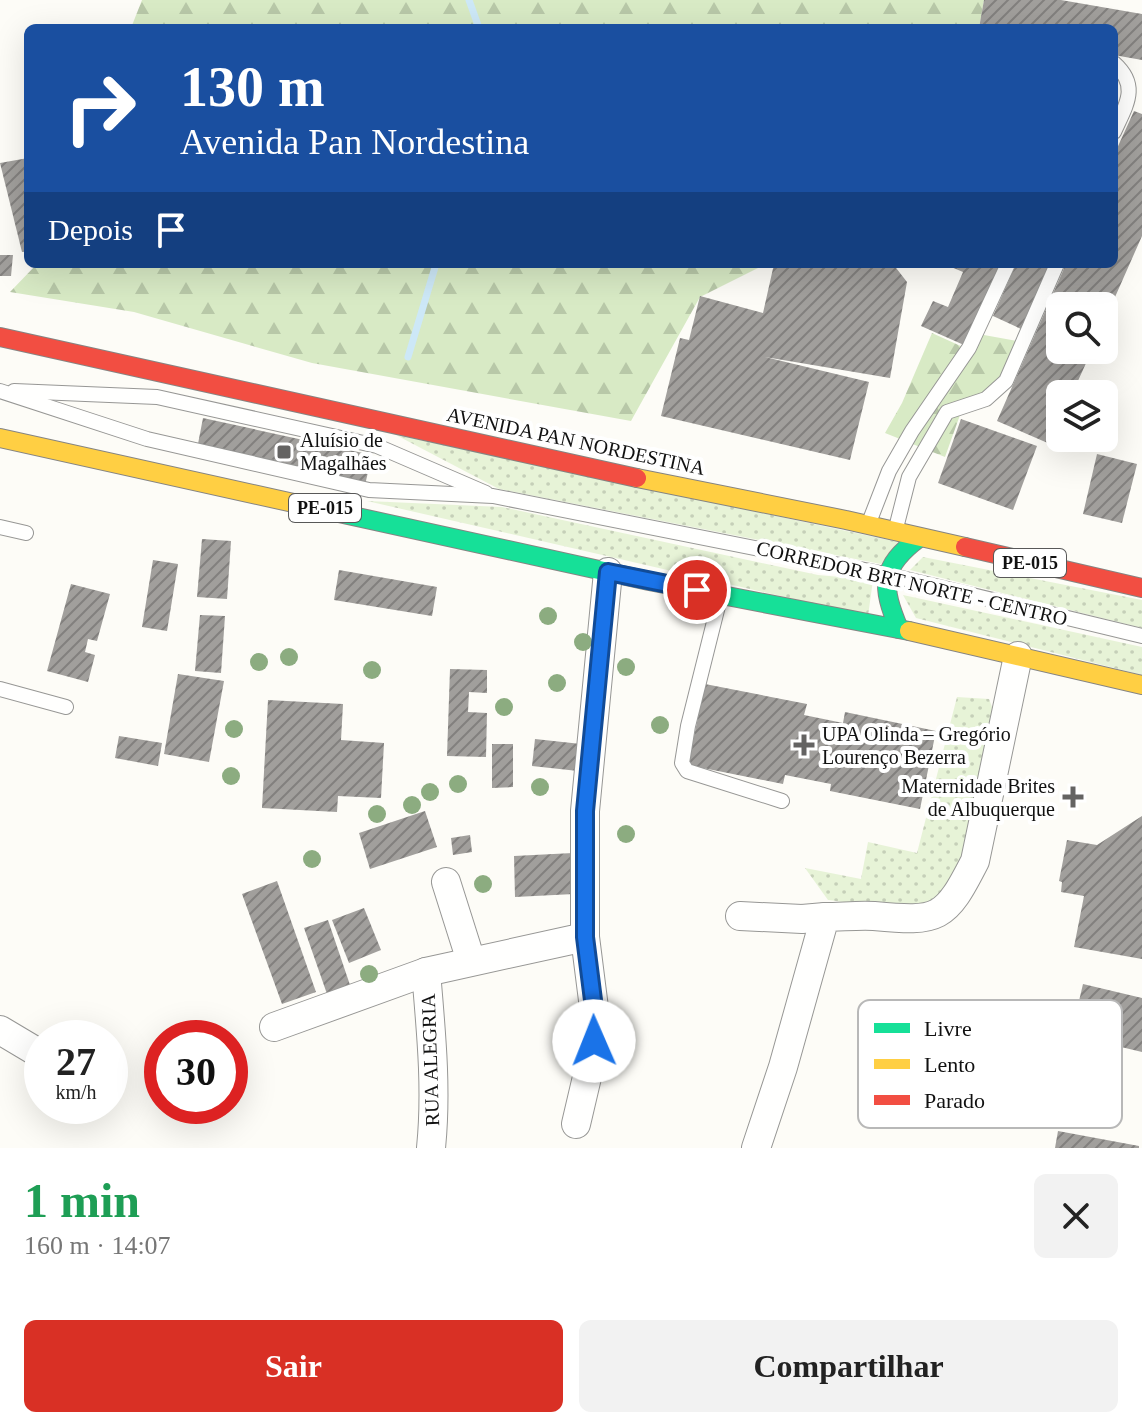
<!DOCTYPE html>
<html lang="pt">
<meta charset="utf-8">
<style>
:root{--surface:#fff;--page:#f2f2f2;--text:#222;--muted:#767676;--accent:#d93025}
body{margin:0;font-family:"Times New Roman",serif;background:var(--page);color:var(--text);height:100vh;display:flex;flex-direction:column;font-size:30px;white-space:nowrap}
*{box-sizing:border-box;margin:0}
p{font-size:26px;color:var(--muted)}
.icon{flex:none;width:44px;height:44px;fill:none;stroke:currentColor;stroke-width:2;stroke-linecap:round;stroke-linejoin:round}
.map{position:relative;height:1148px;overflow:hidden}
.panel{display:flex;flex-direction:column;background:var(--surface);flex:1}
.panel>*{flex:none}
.banner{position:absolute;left:24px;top:24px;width:1094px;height:244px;border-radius:12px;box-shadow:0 8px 32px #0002;background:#1a4fa0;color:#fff;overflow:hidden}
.buttons{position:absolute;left:1046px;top:292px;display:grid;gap:16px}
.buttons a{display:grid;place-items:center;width:72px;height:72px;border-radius:12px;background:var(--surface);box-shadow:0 8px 32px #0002;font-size:40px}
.speed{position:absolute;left:24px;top:1020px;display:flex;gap:16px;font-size:40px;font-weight:700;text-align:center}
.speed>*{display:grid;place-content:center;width:104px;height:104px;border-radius:50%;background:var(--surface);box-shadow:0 8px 32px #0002;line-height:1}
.speed small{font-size:20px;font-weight:400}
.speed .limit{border:12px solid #d22;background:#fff;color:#111}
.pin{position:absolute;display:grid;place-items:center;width:68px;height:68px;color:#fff;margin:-34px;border:4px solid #fff;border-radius:50%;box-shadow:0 2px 8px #0007}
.me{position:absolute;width:88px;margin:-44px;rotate:359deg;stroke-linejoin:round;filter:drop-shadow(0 0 6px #0008)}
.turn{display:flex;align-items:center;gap:28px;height:168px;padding:0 24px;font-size:36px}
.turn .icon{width:104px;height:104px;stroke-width:2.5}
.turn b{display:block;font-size:56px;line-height:68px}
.then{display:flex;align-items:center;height:76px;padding:0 24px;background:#0003;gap:16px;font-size:30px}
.round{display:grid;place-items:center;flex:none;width:84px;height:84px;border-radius:12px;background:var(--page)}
.head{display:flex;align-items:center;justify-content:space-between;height:136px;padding:0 24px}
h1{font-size:48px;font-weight:600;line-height:60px;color:#1e9e55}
.button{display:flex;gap:16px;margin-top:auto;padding:16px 24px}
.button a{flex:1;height:92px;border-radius:12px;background:var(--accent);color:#fff;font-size:32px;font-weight:600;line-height:92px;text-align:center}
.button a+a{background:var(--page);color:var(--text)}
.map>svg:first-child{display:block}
</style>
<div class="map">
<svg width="1142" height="1148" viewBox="0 0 1142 1148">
<defs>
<pattern id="grass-dots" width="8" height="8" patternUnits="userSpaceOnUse" patternTransform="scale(2)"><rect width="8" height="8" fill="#e7f3d7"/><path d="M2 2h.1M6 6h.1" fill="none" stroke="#c5cfb8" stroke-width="1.8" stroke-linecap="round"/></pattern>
<pattern id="forest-firs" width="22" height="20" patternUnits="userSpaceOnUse" patternTransform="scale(2)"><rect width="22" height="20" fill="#d8eac5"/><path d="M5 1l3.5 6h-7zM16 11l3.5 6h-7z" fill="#b8c8a8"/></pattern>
<pattern id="building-hatch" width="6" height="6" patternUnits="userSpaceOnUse" patternTransform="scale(2)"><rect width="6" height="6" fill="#a19f9c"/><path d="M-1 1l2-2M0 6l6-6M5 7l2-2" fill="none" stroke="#82807e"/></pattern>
</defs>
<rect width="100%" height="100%" fill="#fdfcf7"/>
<g fill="url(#grass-dots)">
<polygon points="396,435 898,542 881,564 499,489"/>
<polygon points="367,501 502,507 818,575 873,580 868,616"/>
<polygon points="923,557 1142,600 1142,628 910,570"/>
<polygon points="903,595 1142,647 1142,675 916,618"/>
<path d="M957 697 989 699 995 715C985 759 969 886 926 907 913 914 846 902 828 900L805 868 861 879 868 842 917 853Z"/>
</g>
<g fill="url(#forest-firs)">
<polygon points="142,0 984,0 979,28 131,28"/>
<polygon points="40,264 766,264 700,297 631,421 312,363 134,312 10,292 35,266"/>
<path d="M932 333 965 348 973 333 1017 341C1006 370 993 407 960 415L945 457 885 433 902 403Z"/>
</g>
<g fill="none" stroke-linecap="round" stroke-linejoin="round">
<g stroke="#cde8f7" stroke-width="7">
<polyline points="469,0 479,28"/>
<polyline points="408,357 436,264"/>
</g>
</g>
<g fill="url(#building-hatch)">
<polygon points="984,0 1061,0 1142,14 1142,60 1114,55 1114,28 979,28"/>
<polygon points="1134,111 1142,114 1142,236 1104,322 1104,306 1060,306 1060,350 1092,350 1072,394 1060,394 1060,422 1050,444 997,421 1066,264 1114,264 1114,155"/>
<polygon points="28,158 28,251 22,252 0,163"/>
<polygon points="0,255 13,255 11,276 0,276"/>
<polygon points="774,264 893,264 907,282 890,378 765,357 869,382 850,460 661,416 680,338 689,340 700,296 763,313"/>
<polygon points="944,264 1000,264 964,345 921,326 933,301 948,307 963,272"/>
<polygon points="1016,264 1051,264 1021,329 993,316"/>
<polygon points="203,418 372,455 365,485 197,449"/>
<polygon points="961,419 1037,446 1013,510 938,483"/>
<polygon points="1097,454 1137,464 1122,523 1083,514"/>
<polygon points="202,539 231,541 227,599 197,597"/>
<polygon points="153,560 178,564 167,631 142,627"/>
<polygon points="339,570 437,587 432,616 334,600"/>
<polygon points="71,584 110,594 97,641 88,639 85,652 95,655 88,682 47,671"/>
<polygon points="200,615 225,616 221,673 195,671"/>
<polygon points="450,669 487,670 487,693 469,692 468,712 487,713 486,757 447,756"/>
<polygon points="178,674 224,681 209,762 164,754"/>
<polygon points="705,684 807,704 804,715 843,723 845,712 936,731 920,809 830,791 831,784 785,775 783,784 688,765"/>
<polygon points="268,700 343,704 341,740 384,743 381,798 338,796 337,812 262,808"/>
<polygon points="119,736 162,743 158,766 115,758"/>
<polygon points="535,739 581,744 578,771 532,766"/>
<polygon points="492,744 513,744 513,787 492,788"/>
<polygon points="425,811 437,847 370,869 359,833"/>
<polygon points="1142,816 1142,959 1074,947 1084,896 1061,892 1062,882 1059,881 1067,840 1097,845"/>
<polygon points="470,835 472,852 453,855 451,838"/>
<polygon points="573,853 574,894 515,897 514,856"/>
<polygon points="277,881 316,992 282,1004 242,894"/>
<polygon points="364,908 381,950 349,963 332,920"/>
<polygon points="328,920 350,985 327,994 304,928"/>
<polygon points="1083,984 1142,998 1142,1052 1071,1035"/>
<polygon points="1058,1131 1139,1146 1139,1148 1055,1148"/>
</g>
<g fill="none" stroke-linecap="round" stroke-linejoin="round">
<defs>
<g id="lane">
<path d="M1114 63C1140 86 1126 105 1114 132"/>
<polyline points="0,391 147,439 369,490 493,496 885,574 1142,636"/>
<polyline points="14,391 157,397 377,446 486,493"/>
<polyline points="870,520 889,471 912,431 969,348 1008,264"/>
<polyline points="0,527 26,533"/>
<polyline points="896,528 909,477 947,412 986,399 1006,381 1057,264"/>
<polyline points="720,598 688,726 682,763 687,771 782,801"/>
<polyline points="0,689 66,707"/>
</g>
<g id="street">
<polyline points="446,882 471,961"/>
<polyline points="740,916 802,919 825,917"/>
<path d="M426 972C431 1031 437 1089 431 1148"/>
<polyline points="274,1027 426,972 585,937 585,811 608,572"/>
<polyline points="0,1030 42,1055"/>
<polyline points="576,1124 591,1060 595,1016 585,937"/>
<path d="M756 1148 783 1067 825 917C841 917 858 915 874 916 939 922 945 920 975 861L1018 656"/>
</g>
<g id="fast">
<polyline points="307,506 649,581 909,631"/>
<path d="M899 629C881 586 880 567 919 538"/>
</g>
<g id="slow">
<polyline points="0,438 307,506"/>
<polyline points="637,478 846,520 965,547"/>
<polyline points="909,631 1142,685"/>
</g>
<g id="jam">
<polyline points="0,337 637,478"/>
<polyline points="965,547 1142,588"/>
</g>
</defs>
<use href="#lane" stroke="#979795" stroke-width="16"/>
<use href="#street" stroke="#979795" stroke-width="30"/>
<use href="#fast" stroke="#858482" stroke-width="20"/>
<use href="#slow" stroke="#858482" stroke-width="20"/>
<use href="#jam" stroke="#858482" stroke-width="20"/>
<use href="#lane" stroke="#fffffe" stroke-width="14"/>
<use href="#street" stroke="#fffffe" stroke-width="28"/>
<use href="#fast" stroke="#16e098" stroke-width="18"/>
<use href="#slow" stroke="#ffcf43" stroke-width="18"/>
<use href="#jam" stroke="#f24e42" stroke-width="18"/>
</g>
<g fill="#8cac80">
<circle cx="548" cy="616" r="9"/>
<circle cx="583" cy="642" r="9"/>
<circle cx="289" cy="657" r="9"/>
<circle cx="259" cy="662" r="9"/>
<circle cx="626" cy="667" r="9"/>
<circle cx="372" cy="670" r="9"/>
<circle cx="557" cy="683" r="9"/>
<circle cx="504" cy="707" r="9"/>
<circle cx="660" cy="725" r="9"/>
<circle cx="234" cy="729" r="9"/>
<circle cx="231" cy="776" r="9"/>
<circle cx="458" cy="784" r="9"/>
<circle cx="540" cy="787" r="9"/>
<circle cx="430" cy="792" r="9"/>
<circle cx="412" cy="805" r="9"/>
<circle cx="377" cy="814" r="9"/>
<circle cx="626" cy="834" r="9"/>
<circle cx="312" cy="859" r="9"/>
<circle cx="483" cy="884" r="9"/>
<circle cx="369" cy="974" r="9"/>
</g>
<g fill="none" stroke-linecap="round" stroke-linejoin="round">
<defs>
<polyline id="route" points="594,1041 595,1016 585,937 585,811 608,572 697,590"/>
</defs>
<use href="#route" stroke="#114b97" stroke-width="20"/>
<use href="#route" stroke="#1a73e8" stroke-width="14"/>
</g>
<g fill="#646362" stroke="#fff" stroke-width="3">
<rect x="276" y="444" width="16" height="16" rx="4"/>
<path d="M800 733h8v8h8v8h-8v8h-8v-8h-8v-8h8z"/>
<path d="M1069 785h8v8h8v8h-8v8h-8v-8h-8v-8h8z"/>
</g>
<g text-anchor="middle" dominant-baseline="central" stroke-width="8" stroke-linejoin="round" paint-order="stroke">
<g fill="#fff" stroke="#585858" stroke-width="2">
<rect x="289" y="494" width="72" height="28" rx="6"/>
<rect x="994" y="549" width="72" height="28" rx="6"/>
</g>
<g font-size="18" font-weight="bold" fill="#111">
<text x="325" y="508">PE-015</text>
<text x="1030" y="563">PE-015</text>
</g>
<g font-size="20" fill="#111" stroke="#fff" text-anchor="start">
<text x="300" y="440">Aluísio de<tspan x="300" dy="23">Magalhães</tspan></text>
<text x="822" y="734">UPA Olinda – Gregório<tspan x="822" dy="23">Lourenço Bezerra</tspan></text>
<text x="1055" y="786" text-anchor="end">Maternidade Brites<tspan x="1055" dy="23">de Albuquerque</tspan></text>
</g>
<g font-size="20" fill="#111" stroke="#fff">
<text transform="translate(576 441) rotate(12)">AVENIDA PAN NORDESTINA</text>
<text transform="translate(912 583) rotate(13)">CORREDOR BRT NORTE - CENTRO</text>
<text transform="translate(430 1060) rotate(-92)">RUA ALEGRIA</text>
</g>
</g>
<rect x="858" y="1000" width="264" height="128" rx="12" fill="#fff" stroke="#b8b8b8" stroke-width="2"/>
<rect x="874" y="1023" width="36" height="10" fill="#16e098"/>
<rect x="874" y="1059" width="36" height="10" fill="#ffcf43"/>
<rect x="874" y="1095" width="36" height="10" fill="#f24e42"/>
<g font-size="22" fill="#111">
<text x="924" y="1036">Livre</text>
<text x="924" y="1072">Lento</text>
<text x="924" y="1108">Parado</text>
</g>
</svg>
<div class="buttons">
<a><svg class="icon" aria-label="search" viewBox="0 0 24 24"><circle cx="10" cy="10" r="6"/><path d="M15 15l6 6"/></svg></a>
<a><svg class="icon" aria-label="layers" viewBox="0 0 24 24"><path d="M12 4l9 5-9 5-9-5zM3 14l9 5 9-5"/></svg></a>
</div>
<div class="speed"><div>27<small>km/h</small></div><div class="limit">30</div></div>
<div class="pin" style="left:697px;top:590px;background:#d93025"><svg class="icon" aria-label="arrive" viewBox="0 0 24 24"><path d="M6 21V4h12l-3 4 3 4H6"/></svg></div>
<svg class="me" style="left:594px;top:1041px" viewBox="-20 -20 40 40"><circle r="19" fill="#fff"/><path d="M0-13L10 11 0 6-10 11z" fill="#1a73e8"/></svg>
<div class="banner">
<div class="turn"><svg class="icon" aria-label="right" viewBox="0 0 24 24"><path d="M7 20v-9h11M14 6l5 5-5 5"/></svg><div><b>130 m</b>Avenida Pan Nordestina</div></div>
<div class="then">Depois<svg class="icon" aria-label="arrive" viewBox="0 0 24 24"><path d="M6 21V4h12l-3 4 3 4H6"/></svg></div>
</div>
</div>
<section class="panel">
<div class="head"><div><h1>1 min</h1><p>160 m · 14:07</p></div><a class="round"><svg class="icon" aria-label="close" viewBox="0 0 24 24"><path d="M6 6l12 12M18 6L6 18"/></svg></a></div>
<div class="button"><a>Sair</a><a>Compartilhar</a></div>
</section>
